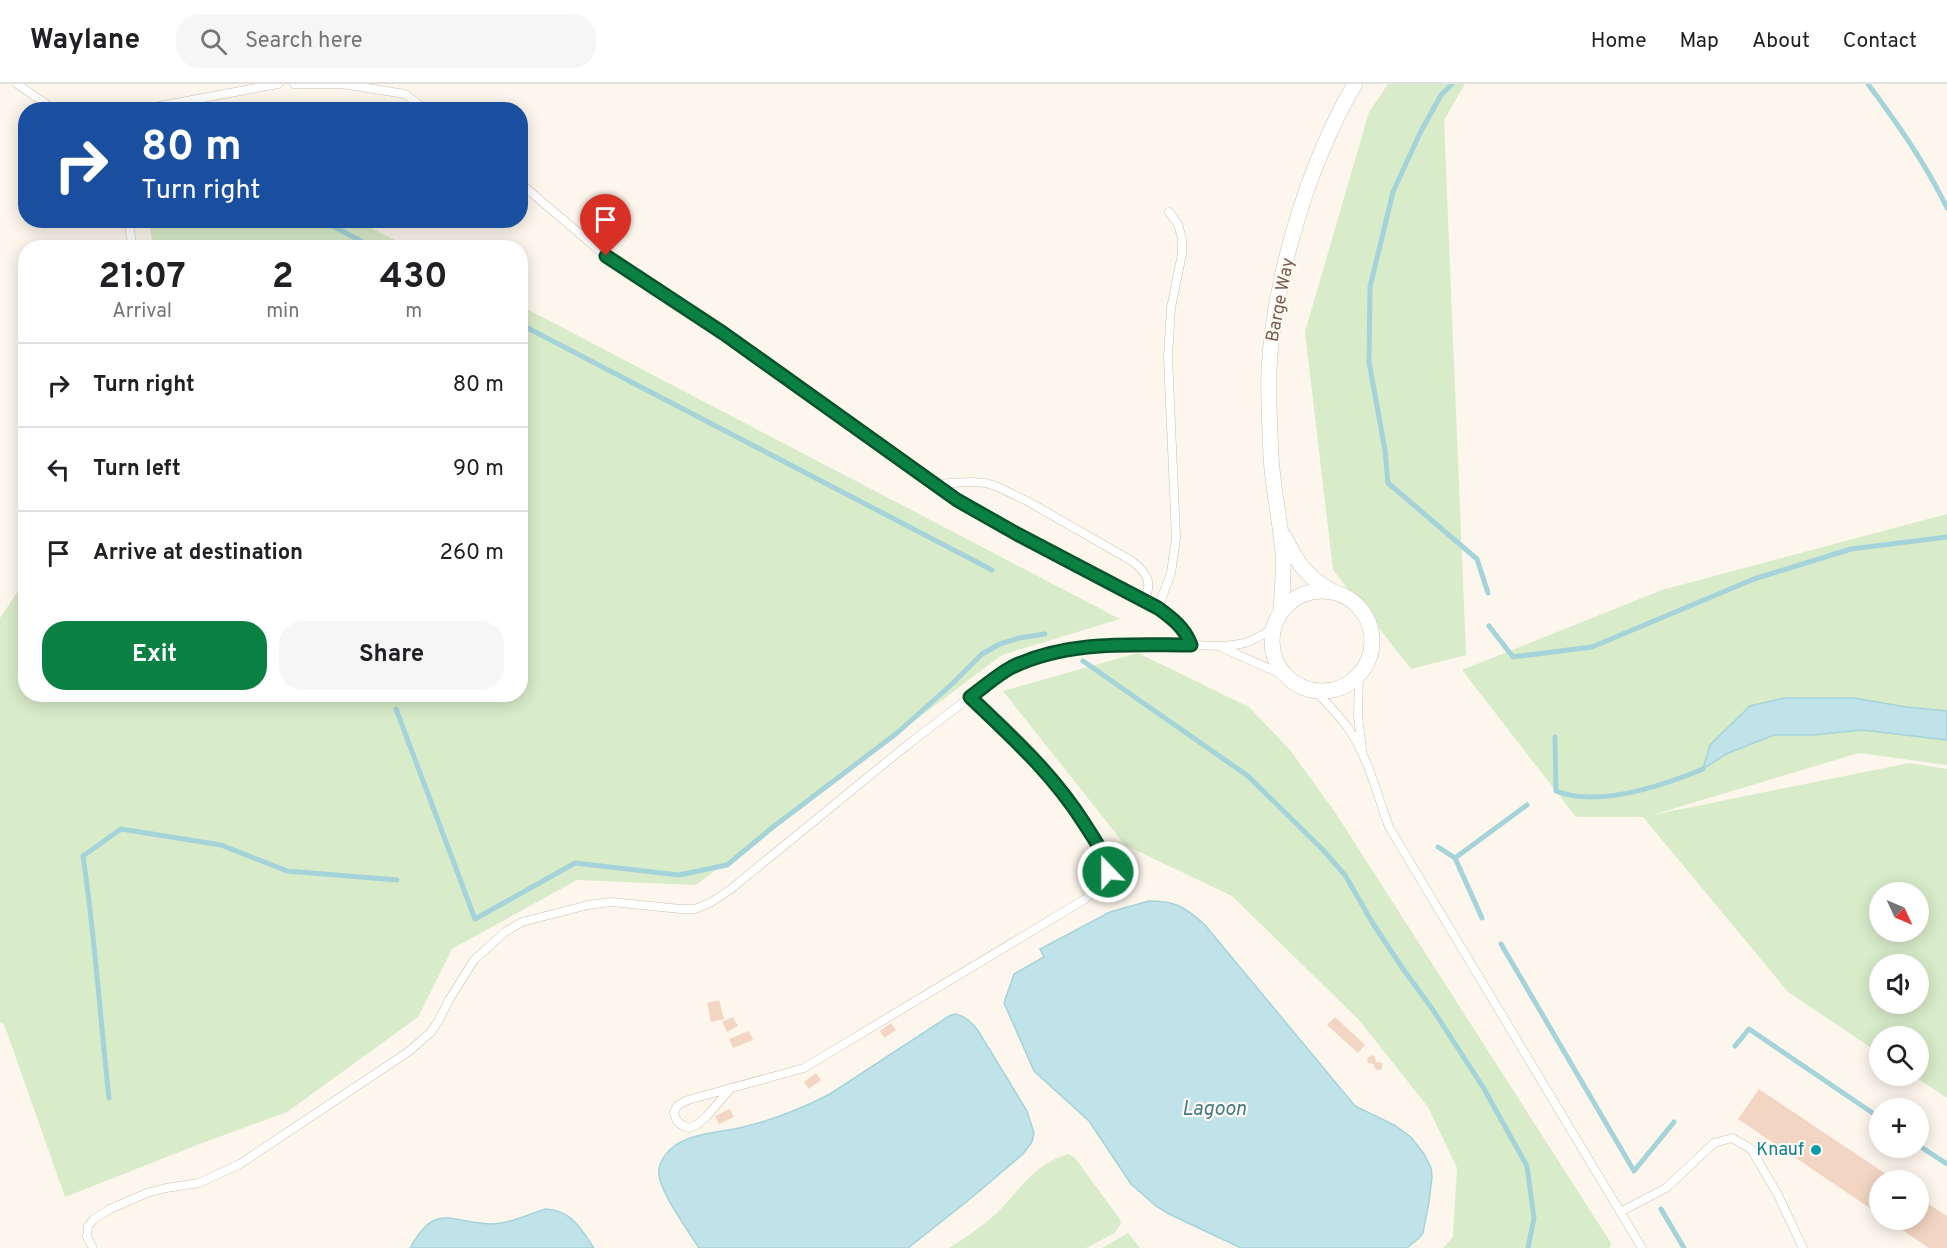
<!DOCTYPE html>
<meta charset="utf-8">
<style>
:root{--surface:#fff;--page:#f6f6f6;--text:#202124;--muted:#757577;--line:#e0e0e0;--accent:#0b8043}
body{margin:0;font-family:Overpass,sans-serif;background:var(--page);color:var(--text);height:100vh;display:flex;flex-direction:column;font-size:22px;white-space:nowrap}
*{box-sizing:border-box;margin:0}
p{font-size:20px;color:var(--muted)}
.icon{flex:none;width:33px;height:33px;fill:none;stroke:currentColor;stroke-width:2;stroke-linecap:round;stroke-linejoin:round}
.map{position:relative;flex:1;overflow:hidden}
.sheet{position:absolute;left:18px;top:156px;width:510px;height:462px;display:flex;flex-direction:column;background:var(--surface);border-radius:24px;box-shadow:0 3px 15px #0003}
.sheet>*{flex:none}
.banner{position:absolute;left:18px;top:18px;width:510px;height:126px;border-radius:24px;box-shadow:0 3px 15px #0003;background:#1a4fa0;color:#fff;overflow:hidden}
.needle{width:39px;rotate:134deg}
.buttons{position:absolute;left:1869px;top:798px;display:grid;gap:12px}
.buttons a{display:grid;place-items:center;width:60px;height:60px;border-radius:50%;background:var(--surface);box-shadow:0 3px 15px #0003;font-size:30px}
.pin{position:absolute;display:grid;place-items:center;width:51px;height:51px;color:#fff;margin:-62px -26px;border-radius:50% 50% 50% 0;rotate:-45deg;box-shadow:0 0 6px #0007}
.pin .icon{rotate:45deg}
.me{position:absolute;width:66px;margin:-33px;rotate:338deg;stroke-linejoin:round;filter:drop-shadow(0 0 4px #0008)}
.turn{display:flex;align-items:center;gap:21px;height:126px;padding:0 24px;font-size:27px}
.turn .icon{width:78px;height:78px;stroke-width:2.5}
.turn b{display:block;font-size:42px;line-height:51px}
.eta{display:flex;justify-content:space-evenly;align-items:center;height:102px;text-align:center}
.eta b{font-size:36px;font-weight:700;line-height:42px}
.primary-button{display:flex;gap:12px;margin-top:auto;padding:12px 24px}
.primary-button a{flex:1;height:69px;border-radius:24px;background:var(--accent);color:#fff;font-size:24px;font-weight:700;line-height:69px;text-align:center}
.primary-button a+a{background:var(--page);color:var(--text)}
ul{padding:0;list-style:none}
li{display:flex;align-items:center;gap:18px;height:84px;padding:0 24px;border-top:2px solid var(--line)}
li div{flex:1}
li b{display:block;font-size:22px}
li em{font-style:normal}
header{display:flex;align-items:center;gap:36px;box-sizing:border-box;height:84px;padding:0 30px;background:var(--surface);border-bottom:2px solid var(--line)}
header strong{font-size:28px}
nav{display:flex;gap:33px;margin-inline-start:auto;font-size:21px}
.search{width:420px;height:54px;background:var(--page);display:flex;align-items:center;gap:15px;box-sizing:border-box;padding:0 21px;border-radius:24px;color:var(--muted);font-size:22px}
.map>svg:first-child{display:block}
</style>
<header>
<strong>Waylane</strong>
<div class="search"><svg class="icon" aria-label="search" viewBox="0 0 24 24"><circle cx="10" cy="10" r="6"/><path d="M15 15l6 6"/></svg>Search here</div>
<nav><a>Home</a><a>Map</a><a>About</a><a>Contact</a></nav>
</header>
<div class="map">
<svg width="1947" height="1164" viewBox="0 0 1947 1164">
<rect width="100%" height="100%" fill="#fdf6ec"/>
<g fill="#d8ecc9" fill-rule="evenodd">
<polygon points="1388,0 1465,0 1444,36 1466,571 1411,585 1333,486 1305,248 1369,28"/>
<polygon points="149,137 357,137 409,163 153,163"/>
<polygon points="521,222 1120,535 1002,571 696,801 577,796 452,865 418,933 287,1028 197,1061 65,1113 4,940 0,938 0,534 25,497 26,610 520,610"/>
<path d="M1947 430V681L1859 669 1652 731 1909 679 1947 685V1014L1914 992H1918V952H1880L1879 969 1788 908 1643 733H1576L1462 586 1662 506ZM1880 808H1918V848H1880ZM1880 880H1918V920H1880Z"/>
<polygon points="1138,569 1249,623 1290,666 1335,728 1611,1159 1610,1164 1443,1164 1453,1153 1457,1084 1428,1023 1359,936 1232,812 1125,761 1003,607"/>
<path d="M1068 1070 1075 1074 1119 1134 1121 1139 1115 1149 1086 1164H949C967 1153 986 1140 1001 1125 1021 1103 1037 1079 1068 1070Z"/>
<polygon points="1128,1149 1140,1164 1102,1164"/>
</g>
<g fill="#bfe3e8" stroke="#a5d3da" stroke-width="1.5">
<polygon points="1784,614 1854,614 1906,623 1947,627 1947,656 1862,646 1813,651 1774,651 1726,670 1703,685 1710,661 1750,622"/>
<path d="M1149 817C1176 817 1185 823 1205 841L1355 1022 1394 1041 1411 1053 1424 1070 1431 1084 1432 1093 1429 1118 1423 1149 1419 1154 1407 1164H1241L1169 1130 1156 1122 1131 1100 1089 1037 1034 987 1004 919 1014 890 1044 873 1040 865 1110 828Z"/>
<path d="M955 930C965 932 970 937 977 945L1027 1027 1034 1049 1032 1058 1023 1070 970 1115 908 1164H699C688 1146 661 1110 659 1091 657 1076 671 1062 685 1056 701 1049 721 1048 739 1044 770 1037 801 1025 830 1010L949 932Z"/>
<path d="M546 1125C571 1126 581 1145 594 1164H410C436 1118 448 1138 490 1140 509 1140 529 1130 546 1125Z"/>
</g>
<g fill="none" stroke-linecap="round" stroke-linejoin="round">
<g stroke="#a5d3da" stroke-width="5">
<polyline points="1452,0 1441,11 1420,49 1393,108 1370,203 1369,278 1385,366 1388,399 1477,475 1488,509"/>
<path d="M1868 0C1897 39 1926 80 1947 124"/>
<polyline points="318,136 329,140 374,164"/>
<polyline points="520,240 992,486"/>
<polyline points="1489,542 1513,573 1592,563 1754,495 1851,465 1947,453"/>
<polyline points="1083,577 1248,692 1323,766 1345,791 1372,838 1401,882 1433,926 1483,1003 1527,1082 1534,1134 1528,1164"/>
<polyline points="396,625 475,835 575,779 679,791 727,781 773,743 897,649 952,600 982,570 1000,560 1019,554 1045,550"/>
<path d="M1555 653 1556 707C1599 724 1662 702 1703 685"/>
<polyline points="1438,763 1455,774"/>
<polyline points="1482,834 1455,774 1527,721"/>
<polyline points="1501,860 1634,1087 1674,1038"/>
<polyline points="1735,962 1749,945 1880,1034"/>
<path d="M109 1014C100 933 95 852 83 772L121 745 221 761 287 787 397 796"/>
<polyline points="1918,1061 1947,1080"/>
<polyline points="1661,1125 1684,1164"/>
</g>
</g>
<g fill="#f3d5c3">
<polygon points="719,916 724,935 711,938 707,919"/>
<polygon points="733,933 738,942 727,948 722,938"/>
<polygon points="1335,933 1365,961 1358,969 1327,941"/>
<polygon points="891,939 896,946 884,954 880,947"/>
<polygon points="749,947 753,956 733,964 729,955"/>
<polygon points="1372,971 1375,973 1376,978 1383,979 1381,986 1377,986 1374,983 1374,980 1368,979 1367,974"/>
<polygon points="816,989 821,996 809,1005 804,998"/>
<polygon points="1759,1005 1895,1096 1880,1096 1880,1131 1738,1035"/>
<polygon points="730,1025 734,1033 719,1040 715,1032"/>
<polygon points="1918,1113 1947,1132 1947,1164 1929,1164 1887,1136 1918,1136"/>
</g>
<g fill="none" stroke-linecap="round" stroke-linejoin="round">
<defs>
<g id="lane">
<polyline points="17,0 52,24 58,26"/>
<polyline points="294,0 342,0 405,10 426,26"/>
<polyline points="138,26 278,0"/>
<path d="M520 99 606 172 723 249 957 416 1004 443 1158 524C1172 534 1185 544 1191 561"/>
<polyline points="128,136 133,164"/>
<path d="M933 400 971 398 986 399 998 403 1029 418 1132 477C1148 490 1152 497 1145 517"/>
<polyline points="1158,524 1171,489 1176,454 1168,273 1171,224 1182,170 1182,155 1178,140 1169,128"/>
<polyline points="1223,564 1286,592"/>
<polyline points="1359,589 1358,632 1362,666"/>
<path d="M1314 606C1326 618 1338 630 1348 644 1368 673 1377 710 1389 743L1642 1164"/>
<path d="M731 1004 707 1032 698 1040 689 1044C681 1042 675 1037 674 1028L678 1021 688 1016 804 984 1085 815 1095 807 1109 788 1107 780 1102 767 1055 697 1031 672 970 613"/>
<polyline points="1620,1128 1666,1104 1714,1059 1732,1054 1751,1065 1777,1109 1803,1164"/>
<path d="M92 1162 87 1153 88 1142 94 1135 110 1125 147 1109 166 1104 199 1099 240 1080 408 968 431 948 439 936 449 916 474 876 505 848 522 838 588 821 611 818 681 825H695L710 819 731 805 906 662 1000 590C1034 571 1077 561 1116 560 1140 559 1165 560 1190 561 1210 561 1224 564 1245 559 1255 556 1264 550 1273 544"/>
</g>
<g id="street">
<path d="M1284 452C1297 478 1306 493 1332 507"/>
<circle cx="1322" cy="557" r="50"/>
<path d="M1281 528C1282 508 1284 488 1283 468 1280 436 1273 405 1271 373 1270 344 1268 315 1269 286 1274 194 1308 80 1355 0"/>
</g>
</defs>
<use href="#lane" stroke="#d1beb0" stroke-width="9"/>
<use href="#street" stroke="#d1beb0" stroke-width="16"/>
<use href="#lane" stroke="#fff" stroke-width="8"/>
<use href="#street" stroke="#fff" stroke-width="15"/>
</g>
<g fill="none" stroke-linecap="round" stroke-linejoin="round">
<defs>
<path id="route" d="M606 172 723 249 957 416 1017 450 1158 524C1172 534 1185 544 1191 561 1131 561 1068 556 1012 583 997 591 984 603 970 613 1013 654 1052 689 1084 739 1094 755 1105 769 1108 788"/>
</defs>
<use href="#route" stroke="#07532c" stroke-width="15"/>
<use href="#route" stroke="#0b8043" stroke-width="10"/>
</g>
<circle fill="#0f9aa8" stroke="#fffaf3" stroke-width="2" cx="1816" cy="1066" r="6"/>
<g text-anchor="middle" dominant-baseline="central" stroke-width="4.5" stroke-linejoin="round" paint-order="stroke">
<g font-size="18" fill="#7a5c4d" stroke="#fffaf3">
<text transform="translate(1281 216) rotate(-79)">Barge Way</text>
</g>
<g font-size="18" fill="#0d838f" stroke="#fffaf3" text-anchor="end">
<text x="1804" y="1066">Knauf</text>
</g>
<g font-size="20" font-style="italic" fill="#437c86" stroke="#fffaf3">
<text x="1214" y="1026">Lagoon</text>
</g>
</g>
</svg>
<div class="buttons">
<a><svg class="needle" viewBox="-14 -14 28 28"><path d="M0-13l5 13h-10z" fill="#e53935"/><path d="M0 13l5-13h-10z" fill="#757577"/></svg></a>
<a><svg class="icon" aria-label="sound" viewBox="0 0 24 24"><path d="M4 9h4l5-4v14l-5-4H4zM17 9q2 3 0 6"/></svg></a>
<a><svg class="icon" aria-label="search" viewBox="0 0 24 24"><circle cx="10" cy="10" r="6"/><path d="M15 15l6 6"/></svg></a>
<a>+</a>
<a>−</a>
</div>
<div class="pin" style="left:606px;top:172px;background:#d93025"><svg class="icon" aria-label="arrive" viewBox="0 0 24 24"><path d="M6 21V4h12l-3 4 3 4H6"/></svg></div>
<svg class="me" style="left:1108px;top:788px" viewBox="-20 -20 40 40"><circle r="17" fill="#0b8043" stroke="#fff" stroke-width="3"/><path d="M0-11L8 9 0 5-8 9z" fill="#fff"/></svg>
<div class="banner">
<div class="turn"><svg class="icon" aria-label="right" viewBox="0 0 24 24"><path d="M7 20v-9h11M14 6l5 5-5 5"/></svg><div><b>80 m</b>Turn right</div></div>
</div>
<section class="sheet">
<div class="eta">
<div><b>21:07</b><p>Arrival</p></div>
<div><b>2</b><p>min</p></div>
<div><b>430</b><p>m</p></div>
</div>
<ul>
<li><svg class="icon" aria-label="right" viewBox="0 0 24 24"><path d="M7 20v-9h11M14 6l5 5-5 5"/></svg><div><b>Turn right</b></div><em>80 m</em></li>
<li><svg class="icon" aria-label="left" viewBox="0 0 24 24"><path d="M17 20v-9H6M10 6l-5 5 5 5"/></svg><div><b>Turn left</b></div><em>90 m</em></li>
<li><svg class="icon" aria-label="arrive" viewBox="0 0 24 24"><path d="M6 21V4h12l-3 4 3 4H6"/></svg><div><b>Arrive at destination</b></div><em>260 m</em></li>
</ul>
<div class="primary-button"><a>Exit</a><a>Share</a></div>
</section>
</div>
